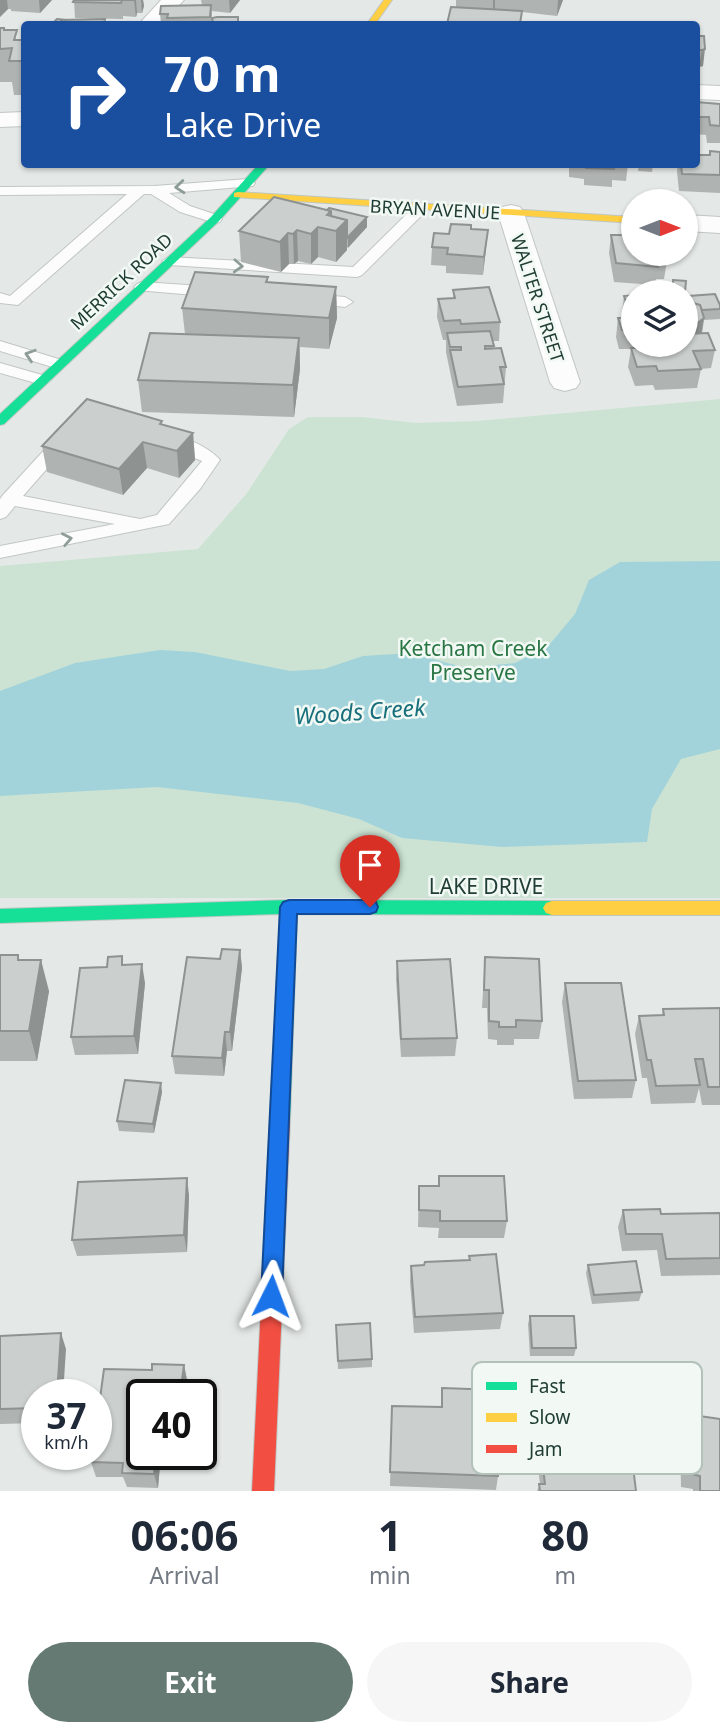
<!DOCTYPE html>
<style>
:root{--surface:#fff;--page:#f6f6f7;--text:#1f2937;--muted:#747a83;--accent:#657a73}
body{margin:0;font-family:"Noto Sans",sans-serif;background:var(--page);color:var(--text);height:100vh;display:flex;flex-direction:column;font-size:26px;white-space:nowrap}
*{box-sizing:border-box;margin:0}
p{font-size:23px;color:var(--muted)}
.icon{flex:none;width:38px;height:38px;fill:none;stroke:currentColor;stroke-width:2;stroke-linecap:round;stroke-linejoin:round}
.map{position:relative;height:1491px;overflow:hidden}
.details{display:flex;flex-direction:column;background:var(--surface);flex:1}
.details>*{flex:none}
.banner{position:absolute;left:21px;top:21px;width:679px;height:147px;border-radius:7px;box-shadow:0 2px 5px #0004;background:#1a4fa0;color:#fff;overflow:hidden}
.needle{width:46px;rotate:90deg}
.fabs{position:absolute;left:621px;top:189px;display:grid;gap:14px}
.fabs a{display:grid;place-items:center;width:77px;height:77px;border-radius:50%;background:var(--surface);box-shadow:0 2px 5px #0004;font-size:35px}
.speed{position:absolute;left:21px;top:1379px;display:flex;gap:14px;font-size:35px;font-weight:700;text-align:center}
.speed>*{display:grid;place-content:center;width:91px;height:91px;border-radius:50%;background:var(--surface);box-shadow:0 2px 5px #0004;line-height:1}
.speed small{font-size:18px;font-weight:400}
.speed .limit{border:4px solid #111;border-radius:10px;background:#fff;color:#111}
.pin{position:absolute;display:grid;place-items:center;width:60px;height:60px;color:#fff;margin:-72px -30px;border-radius:50% 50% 50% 0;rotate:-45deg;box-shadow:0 0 7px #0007}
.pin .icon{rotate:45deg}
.me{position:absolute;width:77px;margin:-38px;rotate:3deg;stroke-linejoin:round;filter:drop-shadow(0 0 5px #0008)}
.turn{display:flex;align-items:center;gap:24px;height:147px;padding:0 28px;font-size:32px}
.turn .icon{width:91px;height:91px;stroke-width:2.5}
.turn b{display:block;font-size:49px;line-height:60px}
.eta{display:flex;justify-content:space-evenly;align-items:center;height:119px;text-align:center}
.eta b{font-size:42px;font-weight:700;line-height:49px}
.button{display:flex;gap:14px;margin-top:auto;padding:14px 28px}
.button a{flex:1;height:80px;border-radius:42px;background:var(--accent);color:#fff;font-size:28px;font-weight:700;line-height:80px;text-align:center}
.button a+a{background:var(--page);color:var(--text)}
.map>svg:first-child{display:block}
</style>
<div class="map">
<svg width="720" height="1491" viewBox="0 0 720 1491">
<rect width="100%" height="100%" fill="#e4e9e7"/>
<polygon fill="#cce3d3" points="720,399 720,898 0,898 0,566 198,549 247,493 289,429 308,417 362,417 416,423 477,421"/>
<polygon fill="#a2d3da" points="720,561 720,749 681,759 652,809 647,842 502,847 402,838 359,819 298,803 157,787 0,796 0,691 75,663 160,650 195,652 290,671 324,669 363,656 411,653 466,668 515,663 549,645 575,614 589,580 620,562"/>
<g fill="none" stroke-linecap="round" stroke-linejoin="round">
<defs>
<g id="lane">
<polygon points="248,179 255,183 253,186 169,193 190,206 220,216 222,219 220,222 215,223 180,212 151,194 144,194 18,305 0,303 0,293 10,296 127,194 0,195 0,187 154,186"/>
<polygon points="422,203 429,207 427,210 362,275 357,277 169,265 162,261 169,257 353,267 417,204"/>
<polygon points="142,282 217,287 225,292 217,297 137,290 134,287 137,284"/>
<polygon points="308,294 345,297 353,302 345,307 303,302 300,299 303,296"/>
<polygon points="0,341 65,361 67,364 59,369 0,351"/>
<polygon points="0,363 49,377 51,380 43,385 0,373"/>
<path d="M64 434 73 439 23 496 140 519 157 515 202 461 161 444 158 440 161 436C178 432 209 447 220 460L200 489 169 524 0 558V546L115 524 15 506 6 517 0 519V499L3 495 58 435Z"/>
</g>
<g id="street">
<polygon points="161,0 184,0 162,24 139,24"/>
<polygon points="696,85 720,86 720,100 696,99"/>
<polygon points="24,112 24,126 0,127 0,113"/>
<polygon points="511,205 520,207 524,213 580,382 576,388 565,391 554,388 550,382 498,213 502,207"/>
<polygon points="686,215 720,217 720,233 686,231"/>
</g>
<g id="fast">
<polygon points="259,164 270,164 219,221 4,424 0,425 0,414 211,217"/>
<polygon points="289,900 552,901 558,903 561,908 558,913 552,915 297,914 290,1120 287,1126 280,1129 273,1126 270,1120 280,914 0,923 0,909"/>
</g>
<g id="slow">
<polygon points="384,0 392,0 375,24 367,24"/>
<polygon points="238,192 634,217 634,223 234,197 234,193"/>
<polygon points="552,901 720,901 720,915 552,915 546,913 543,908 546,903"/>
</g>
<polygon id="jam" points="280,1111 287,1114 290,1120 274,1491 252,1491 270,1120 273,1114"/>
</defs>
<use href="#lane" stroke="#c1c6c4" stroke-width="2"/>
<use href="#street" stroke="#c1c6c4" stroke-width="2"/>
<use href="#fast" stroke="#bfc7c4" stroke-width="2"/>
<use href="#slow" stroke="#bfc7c4" stroke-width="2"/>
<use href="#jam" stroke="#bfc7c4" stroke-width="2"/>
<use href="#lane" fill="#fbfcfb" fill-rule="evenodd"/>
<use href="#street" fill="#fbfcfb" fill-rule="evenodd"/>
<use href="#fast" fill="#16e098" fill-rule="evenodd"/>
<use href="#slow" fill="#ffcf43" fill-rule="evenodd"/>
<use href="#jam" fill="#f24e42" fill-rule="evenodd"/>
</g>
<g fill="#afb3b1">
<polygon points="0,0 52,0 40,13 11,11 11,9 8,9 0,17"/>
<polygon points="74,0 143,0 144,6 142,13 137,13 136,17 123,16 123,19 75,18"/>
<polygon points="201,0 240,0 230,13 212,11 212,18 238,17 238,24 161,24 160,14 202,5"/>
<polygon points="456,0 563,0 557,16 522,12 456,8"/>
<polygon points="0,28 18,40 24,40 24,95 14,95 12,82 0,82"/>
<polygon points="696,36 704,36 703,66 699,67 696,67"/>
<polygon points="696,102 720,104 720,143 707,143 706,135 696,134"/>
<polygon points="710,151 720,152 720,193 679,191 677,172 678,164 696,164 710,155"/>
<polygon points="569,164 628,164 626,181 612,180 612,187 584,185 584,179 569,177"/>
<polygon points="653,164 652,172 638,171 639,164"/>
<polygon points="327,210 367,217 367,227 347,248 347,250 336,262 318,257 311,264 298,261 294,264 289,264 281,272 241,262 239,231"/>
<polygon points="471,229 486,248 483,275 446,273 446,266 431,265 432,247 449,234"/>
<polygon points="611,235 667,261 664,279 656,279 655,285 614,282 609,253"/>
<polygon points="268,277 268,282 336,287 337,318 329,349 300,347 300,369 294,417 142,412 138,380 185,334 182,308"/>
<polygon points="453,290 500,322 499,341 493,341 494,349 506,367 503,403 457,406 446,352 446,340 443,340 437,317 438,299 453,298"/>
<polygon points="634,295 634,345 686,345 686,301 688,301 689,296 720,305 720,319 704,320 702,334 715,350 711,368 701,369 697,388 655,390 653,385 635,386 628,367 631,349 619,349 616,337 618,318 623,318 622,314 624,296"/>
<polygon points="163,425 193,433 195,460 179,478 147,468 123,495 47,472 42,446"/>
<polygon points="240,950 242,968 232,1051 227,1051 224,1076 175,1074 172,1056 220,959"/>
<polygon points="0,955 20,960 49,991 37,1061 0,1061"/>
<polygon points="485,957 542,1021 539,1039 514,1039 514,1045 497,1045 497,1040 488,1039 487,1008 482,1008"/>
<polygon points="397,961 457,1038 455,1056 401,1057 396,979"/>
<polygon points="123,965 145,983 138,1054 75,1055 71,1037 107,967"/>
<polygon points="565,983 636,1080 632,1098 574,1099 562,1002"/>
<polygon points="720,1008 720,1105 702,1105 699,1088 695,1103 651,1104 647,1078 642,1078 635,1034 639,1016 662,1016 663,1009"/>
<polygon points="162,1092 154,1133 119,1131 117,1121"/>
<polygon points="439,1176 507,1221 504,1238 438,1238 439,1228 418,1227 419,1186 438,1186"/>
<polygon points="189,1195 187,1252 77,1256 72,1240"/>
<polygon points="623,1210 661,1214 720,1213 720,1275 661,1276 657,1250 622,1251 618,1227"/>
<polygon points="469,1256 503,1313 500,1329 414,1333 410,1282 411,1266 469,1260"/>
<polygon points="588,1265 642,1292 639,1301 592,1304 586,1273"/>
<polygon points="530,1316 576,1348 574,1356 530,1356 528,1324"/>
<polygon points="336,1325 372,1359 372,1367 338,1369"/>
<polygon points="0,1336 66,1349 37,1395 37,1423 0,1424"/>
<polygon points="184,1365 187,1380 142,1395 142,1454 161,1454 158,1488 127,1487 123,1477 96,1477 91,1462 152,1370"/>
<polygon points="644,1381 680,1430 686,1414 720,1491 693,1491 693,1489 681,1487 680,1432 677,1439 643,1436 642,1389"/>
<polygon points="442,1388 498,1476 496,1490 390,1486 392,1406 441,1407"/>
<polygon points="535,1402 636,1491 537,1491 540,1484 532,1417"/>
</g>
<g fill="#8e9290">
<polygon points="0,0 7,0 8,9 0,17"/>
<polygon points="39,0 52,0 40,13"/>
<polygon points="134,0 136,0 137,13 136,17"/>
<polygon points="141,0 143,0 144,6 142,13"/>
<polygon points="229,0 240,0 230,13"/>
<polygon points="493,0 495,0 495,9 493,13"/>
<polygon points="558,0 563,0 557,16"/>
<polygon points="705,49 703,66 699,67 702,50"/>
<polygon points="367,217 367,227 348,248 348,238"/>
<polygon points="347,220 347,250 336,262 336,231"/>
<polygon points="318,227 318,257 311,264 311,234"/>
<polygon points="297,230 298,261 294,264 293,234"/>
<polygon points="488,230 483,275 484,257"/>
<polygon points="288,233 289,264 281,272 280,242"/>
<polygon points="336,287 337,318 329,349 329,318"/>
<polygon points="704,318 701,336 692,344 695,325"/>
<polygon points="299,338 300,369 294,417 293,385"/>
<polygon points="193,433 195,460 179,478 177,451"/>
<polygon points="143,442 147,468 123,495 119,469"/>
<polygon points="240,950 242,968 232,1051 230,1032"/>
<polygon points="41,960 49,991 37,1061 29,1031"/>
<polygon points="142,964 145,983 138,1054 134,1036"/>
<polygon points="225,1032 227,1051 224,1076 222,1058"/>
<polygon points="161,1083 162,1092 154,1133 153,1124"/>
<polygon points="187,1178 189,1195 187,1252 184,1235"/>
<polygon points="61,1333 66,1349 63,1395 57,1395"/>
<polygon points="184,1365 187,1380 185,1395 180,1395"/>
<polygon points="156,1454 161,1454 158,1488 154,1474"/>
</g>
<g fill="#cbd0ce" stroke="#8e9290" stroke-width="2">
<polygon points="74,0 134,0 122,0 121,3 73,2"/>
<polygon points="211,5 210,17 167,18 168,14 160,14 161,6"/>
<polygon points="451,7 522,11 520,24 447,24"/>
<polygon points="217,17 238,17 238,23 213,23 212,18"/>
<polygon points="57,19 66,20 61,20 60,24 52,24"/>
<polygon points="105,19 104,24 60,24 61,20"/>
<polygon points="0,28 4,28 4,30 17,30 14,40 24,40 24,61 9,61 12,48 0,49"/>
<polygon points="696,36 704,36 705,49 702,50 696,50"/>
<polygon points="696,102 720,104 720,126 710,125 709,117 696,117"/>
<polygon points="710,151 720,152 720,175 682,174 681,164 696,164 696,155 710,155"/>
<polygon points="586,164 614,164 614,169 586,168"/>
<polygon points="274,197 331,211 327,215 347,220 336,231 318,227 311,234 297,230 293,234 288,233 280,242 239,231"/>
<polygon points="329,208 367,217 347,238 347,220 331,216 331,211 327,210"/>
<polygon points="451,224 471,225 471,229 488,230 484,257 447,254 448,248 432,247 434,233 449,234"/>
<polygon points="611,235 634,235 634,254 666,254 667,261 657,261 658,267 616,263"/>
<polygon points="195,272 268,277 266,282 336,287 329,318 182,308"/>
<polygon points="673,280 686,281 685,292 676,291 673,288"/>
<polygon points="489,287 500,322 461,324 460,320 444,321 438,299 455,298 453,290"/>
<polygon points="715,294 720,305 720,309 702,310 700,305 692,303 689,296"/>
<polygon points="634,295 634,330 622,330 618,318 627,318 625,314 631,314 624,296"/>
<polygon points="686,301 700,305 704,318 695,325 686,325"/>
<polygon points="490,331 494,346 485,346 485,349 501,348 506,367 500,367 504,384 458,387 450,350 461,350 461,347 450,347 447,333"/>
<polygon points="150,333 299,338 293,385 138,380"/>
<polygon points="708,333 715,350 693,351 701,369 658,371 656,366 637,367 631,348 649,348 648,345 686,345 686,334"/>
<polygon points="87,399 162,421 160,424 193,433 177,451 143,442 119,469 42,446"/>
<polygon points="222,949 240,950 230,1032 225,1032 222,1058 172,1056 187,957 220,959"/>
<polygon points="0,955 18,955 18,960 41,960 29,1031 0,1031"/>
<polygon points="122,956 122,965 142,964 134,1036 71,1037 80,968 107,967 108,957"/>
<polygon points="485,957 539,959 542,1021 516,1020 516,1027 499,1027 499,1022 489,1021 489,990 484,990"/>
<polygon points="450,959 457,1038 401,1039 397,961"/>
<polygon points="565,983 621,983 636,1080 578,1081"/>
<polygon points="720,1008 720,1087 708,1087 703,1059 695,1059 700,1085 656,1086 651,1060 647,1060 639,1016 664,1015 663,1009"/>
<polygon points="125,1080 161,1083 153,1124 117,1121"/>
<polygon points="439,1176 504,1176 507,1221 440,1221 440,1211 419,1210 419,1186 439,1186"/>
<polygon points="187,1178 184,1235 72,1240 78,1182"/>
<polygon points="660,1209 661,1214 720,1213 720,1258 666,1259 662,1234 626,1234 623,1210"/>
<polygon points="496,1254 503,1313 415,1317 411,1266 424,1265 425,1262 470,1260 469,1256"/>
<polygon points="636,1261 642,1292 594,1295 588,1265"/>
<polygon points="530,1316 574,1316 576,1348 532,1348"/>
<polygon points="370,1323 372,1359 338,1361 336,1325"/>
<polygon points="61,1333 57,1395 37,1395 37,1408 0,1409 0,1336"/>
<polygon points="152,1364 184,1365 180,1395 142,1395 142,1454 156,1454 154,1474 122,1473 123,1463 91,1462 93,1454 96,1454 96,1428 104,1369 152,1370"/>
<polygon points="442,1388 497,1390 498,1476 390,1472 392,1406 442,1407"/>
<polygon points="625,1401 636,1491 540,1491 539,1484 545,1484 535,1402"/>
<polygon points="686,1414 720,1419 720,1491 700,1491 700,1476 687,1473"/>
</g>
<defs><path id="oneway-chevron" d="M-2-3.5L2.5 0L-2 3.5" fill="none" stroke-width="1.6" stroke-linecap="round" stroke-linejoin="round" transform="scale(1.75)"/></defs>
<g stroke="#8e9d98">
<use href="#oneway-chevron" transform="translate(180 187) rotate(175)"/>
<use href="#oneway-chevron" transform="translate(238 266) rotate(3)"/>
<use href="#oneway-chevron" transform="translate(30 355) rotate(-162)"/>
<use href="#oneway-chevron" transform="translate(67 539) rotate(-11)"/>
</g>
<polygon fill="#1a73e8" stroke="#114b97" stroke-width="2" points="289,900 370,900 376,902 378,907 376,912 370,914 297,914 282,1296 279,1303 271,1306 264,1303 261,1296 280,907 283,902"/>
<g text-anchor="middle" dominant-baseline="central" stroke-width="5" stroke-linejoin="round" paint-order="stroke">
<g font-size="18" fill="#203e35" stroke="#f2f9f5">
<text transform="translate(435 209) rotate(3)">BRYAN AVENUE</text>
<text transform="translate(121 281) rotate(-43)">MERRICK ROAD</text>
<text transform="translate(538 298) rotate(72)">WALTER STREET</text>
</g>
<g font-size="21" fill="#297644" stroke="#f2f9f5">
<text x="473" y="648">Ketcham Creek<tspan x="473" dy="24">Preserve</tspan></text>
</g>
<g font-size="21" fill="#203e35" stroke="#f2f9f5">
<text x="486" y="886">LAKE DRIVE</text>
</g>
<g font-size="23" font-style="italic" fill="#186f7c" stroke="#f2f9f5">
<text transform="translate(360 711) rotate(-4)">Woods Creek</text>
</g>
</g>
<rect x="472" y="1362" width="230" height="112" rx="10" fill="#f2f9f5" stroke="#b3c1bb" stroke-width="2"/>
<rect x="486" y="1382" width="31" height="8" fill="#16e098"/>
<rect x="486" y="1413" width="31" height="9" fill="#ffcf43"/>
<rect x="486" y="1445" width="31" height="8" fill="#f24e42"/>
<g font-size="19" fill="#203e35">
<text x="529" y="1393">Fast</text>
<text x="529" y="1424">Slow</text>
<text x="529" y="1456">Jam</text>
</g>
</svg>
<div class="fabs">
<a><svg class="needle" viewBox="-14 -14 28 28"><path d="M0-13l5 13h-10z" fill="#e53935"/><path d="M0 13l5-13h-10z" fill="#747a83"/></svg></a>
<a><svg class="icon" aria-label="layers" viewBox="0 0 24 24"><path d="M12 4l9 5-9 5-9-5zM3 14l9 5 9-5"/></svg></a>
</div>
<div class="speed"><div>37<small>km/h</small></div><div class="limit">40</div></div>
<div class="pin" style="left:370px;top:907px;background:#d93025"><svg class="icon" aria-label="arrive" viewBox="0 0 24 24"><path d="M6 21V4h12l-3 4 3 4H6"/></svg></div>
<svg class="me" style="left:271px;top:1296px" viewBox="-20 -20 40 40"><path d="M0-17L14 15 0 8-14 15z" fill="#1a73e8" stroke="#fff" stroke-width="4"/></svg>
<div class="banner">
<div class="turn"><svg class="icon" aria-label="right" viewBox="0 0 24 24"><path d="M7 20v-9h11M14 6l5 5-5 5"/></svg><div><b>70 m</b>Lake Drive</div></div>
</div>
</div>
<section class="details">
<div class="eta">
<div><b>06:06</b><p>Arrival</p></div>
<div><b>1</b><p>min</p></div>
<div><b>80</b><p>m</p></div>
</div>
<div class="button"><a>Exit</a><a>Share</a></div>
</section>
